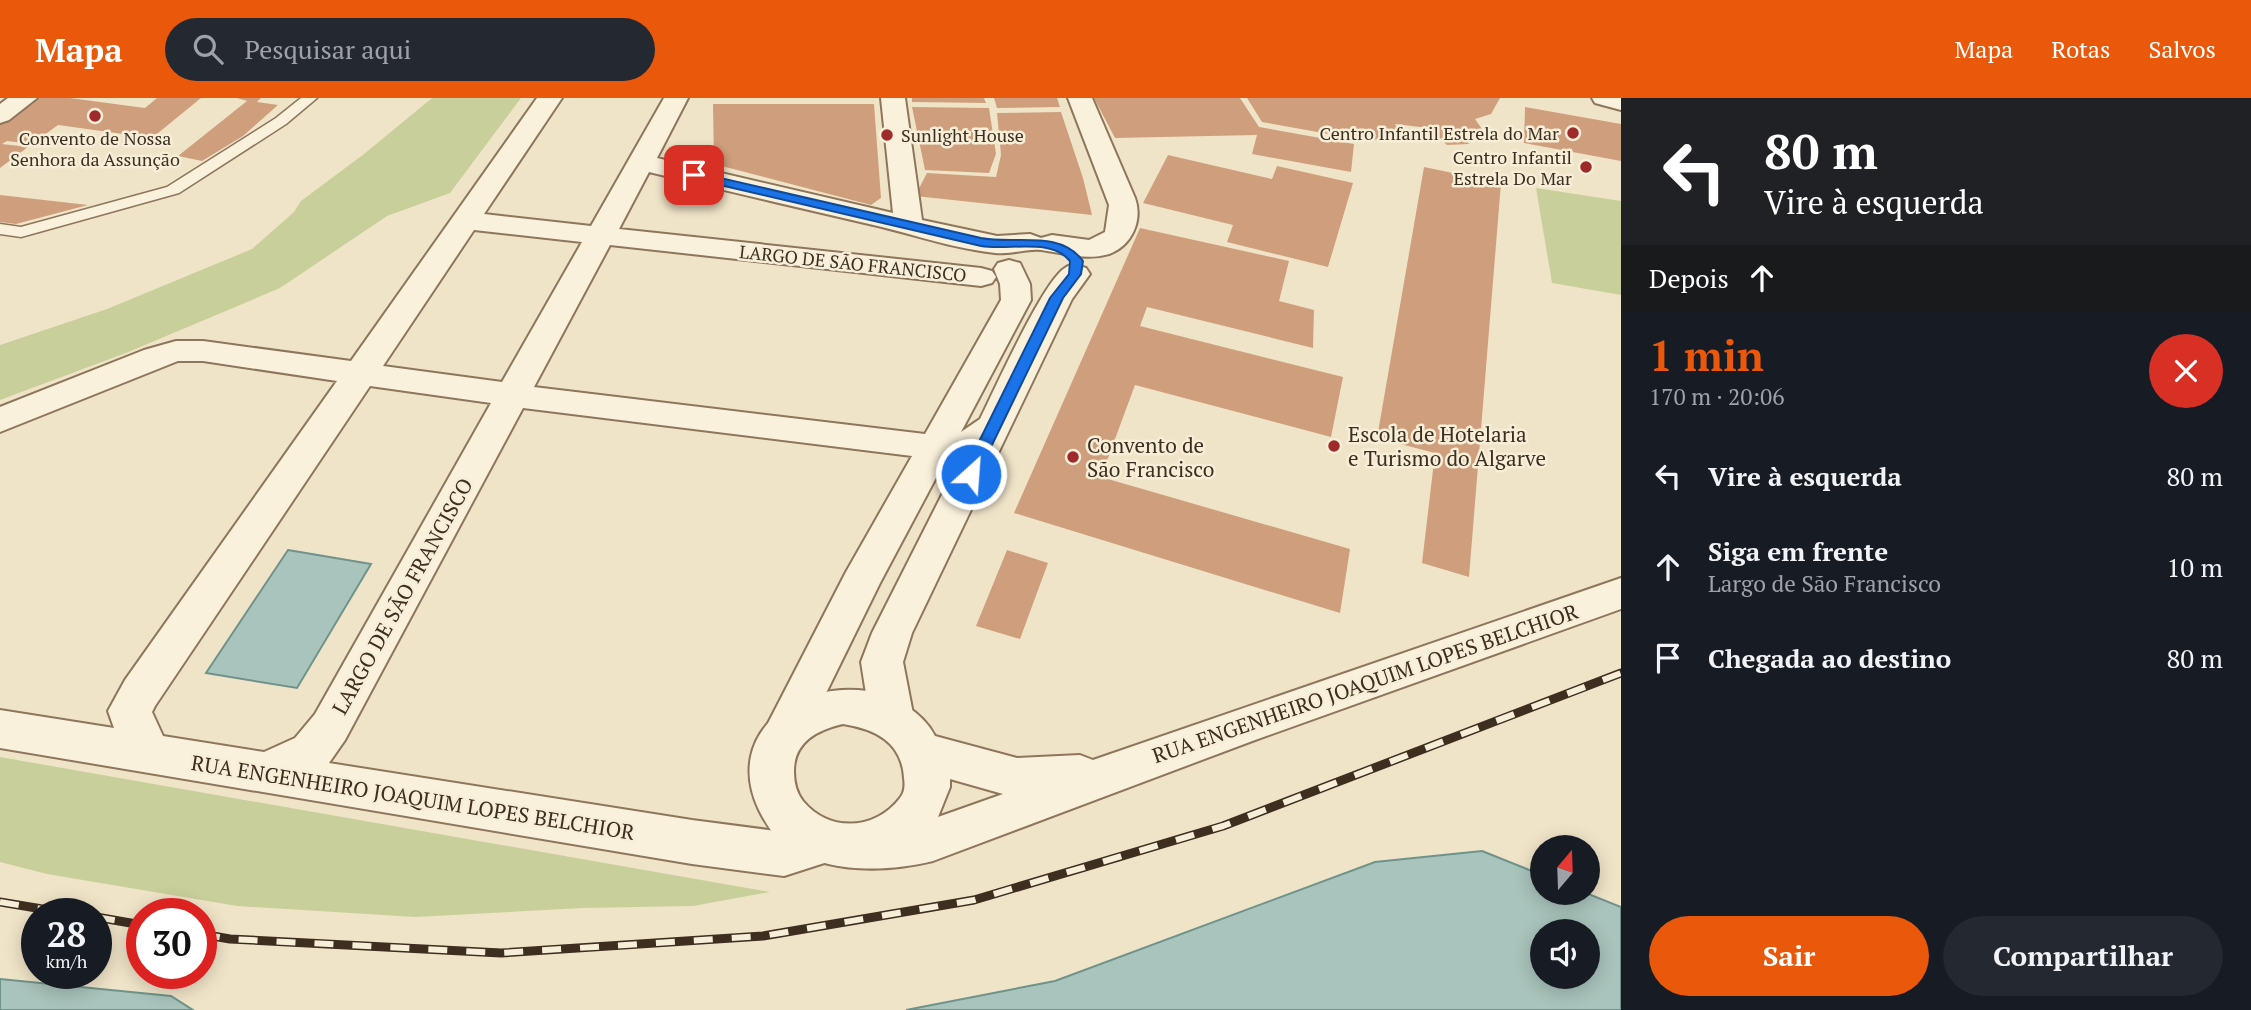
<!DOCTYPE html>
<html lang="pt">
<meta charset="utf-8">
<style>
:root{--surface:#171b24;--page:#242831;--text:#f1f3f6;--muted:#9ea1a6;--accent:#ea580c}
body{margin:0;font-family:"PT Serif",serif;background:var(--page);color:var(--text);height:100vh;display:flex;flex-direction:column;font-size:26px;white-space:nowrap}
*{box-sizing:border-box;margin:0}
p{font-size:23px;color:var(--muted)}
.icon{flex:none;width:38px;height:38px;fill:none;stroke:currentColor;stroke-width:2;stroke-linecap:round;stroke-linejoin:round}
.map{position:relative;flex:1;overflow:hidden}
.side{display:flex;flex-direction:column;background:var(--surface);width:630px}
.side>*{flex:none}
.guide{background:#202124;color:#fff;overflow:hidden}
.needle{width:46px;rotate:19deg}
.fabs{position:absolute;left:1530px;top:737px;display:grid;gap:14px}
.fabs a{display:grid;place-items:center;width:70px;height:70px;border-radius:50%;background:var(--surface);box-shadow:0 4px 18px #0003;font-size:35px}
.speed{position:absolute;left:21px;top:800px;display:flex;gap:14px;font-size:35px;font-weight:700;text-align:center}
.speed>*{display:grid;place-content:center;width:91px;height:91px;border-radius:50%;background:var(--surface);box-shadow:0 4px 18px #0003;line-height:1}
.speed small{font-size:18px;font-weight:400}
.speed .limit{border:10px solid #d22;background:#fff;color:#111}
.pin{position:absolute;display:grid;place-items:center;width:60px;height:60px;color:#fff;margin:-30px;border-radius:14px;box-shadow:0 4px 10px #0006}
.me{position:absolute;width:77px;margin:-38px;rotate:26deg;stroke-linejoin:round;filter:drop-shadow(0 0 5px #0008)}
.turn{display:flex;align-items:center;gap:24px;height:147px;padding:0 28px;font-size:32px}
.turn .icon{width:91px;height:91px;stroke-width:2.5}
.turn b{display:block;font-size:49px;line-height:60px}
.then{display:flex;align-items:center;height:66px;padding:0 28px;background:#0003;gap:14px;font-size:26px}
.round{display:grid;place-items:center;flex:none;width:74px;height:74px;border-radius:37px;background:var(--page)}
.summary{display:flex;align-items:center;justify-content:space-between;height:119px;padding:0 28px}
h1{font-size:42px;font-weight:700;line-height:52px;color:var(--accent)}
.cta{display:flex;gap:14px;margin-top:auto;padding:14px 28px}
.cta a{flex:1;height:80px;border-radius:42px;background:var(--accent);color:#fff;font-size:28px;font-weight:700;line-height:80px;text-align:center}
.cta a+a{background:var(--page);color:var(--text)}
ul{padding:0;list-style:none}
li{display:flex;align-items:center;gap:21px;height:91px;padding:0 28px}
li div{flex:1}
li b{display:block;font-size:26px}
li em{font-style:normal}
header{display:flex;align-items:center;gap:42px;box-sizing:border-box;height:98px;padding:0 35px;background:var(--accent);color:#fff}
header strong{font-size:33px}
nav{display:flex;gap:38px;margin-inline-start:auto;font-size:24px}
.search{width:490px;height:63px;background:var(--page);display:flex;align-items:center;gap:18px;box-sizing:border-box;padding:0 24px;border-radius:38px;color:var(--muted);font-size:26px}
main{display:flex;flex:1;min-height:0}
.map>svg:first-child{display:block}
</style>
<header>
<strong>Mapa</strong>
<div class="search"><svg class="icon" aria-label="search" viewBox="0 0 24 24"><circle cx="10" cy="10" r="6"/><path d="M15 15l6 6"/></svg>Pesquisar aqui</div>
<nav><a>Mapa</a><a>Rotas</a><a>Salvos</a></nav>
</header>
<main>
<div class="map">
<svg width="1621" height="912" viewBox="0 0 1621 912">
<rect width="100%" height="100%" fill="#f0e4c8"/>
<g fill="#c9cf9b">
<polygon points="432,0 521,0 450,95 387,118 280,190 126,255 0,302 0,247 107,211 252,151 294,114 301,103 364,56"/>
<polygon points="1536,90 1621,103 1621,197 1552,185"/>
<polygon points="0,659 770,794 693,808 583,810 415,819 237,808 47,776 0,764"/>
</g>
<g fill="#a9c4bc" stroke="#6f938a" stroke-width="2" fill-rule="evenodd">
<polygon points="288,452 371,466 297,590 206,575"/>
<path d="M1482 753 1542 777V794L1586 795 1621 809V912H906L1055 883 1375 764ZM1542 833H1587V878H1542Z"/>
<polygon points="0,881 171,898 193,912 0,912"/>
</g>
<g fill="#cf9f7d">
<polygon points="36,0 70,0 145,10 157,0 201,0 152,40 58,27 32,46 7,43 2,46 28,49 0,70 0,26"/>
<polygon points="237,0 261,0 257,4 278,7 243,38 202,63 178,58 247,3"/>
<polygon points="912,0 984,0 986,5 912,4"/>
<polygon points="994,0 1057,0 1060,9 997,10"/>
<polygon points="1094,0 1240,0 1259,29 1354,46 1351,74 1252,56 1257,37 1115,40"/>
<polygon points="1247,0 1500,0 1491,16 1475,21 1482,31 1462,35 1469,46 1447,47 1428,30 1395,26 1403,40 1362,42 1262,24"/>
<polygon points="713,6 874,6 881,100 871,107 714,66"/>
<polygon points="912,9 989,10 996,56 989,75 925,72"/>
<polygon points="1525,9 1621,26 1621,63 1524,45"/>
<polygon points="1061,14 1083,80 1092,117 915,98 927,75 996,79 1001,57 997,15"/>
<polygon points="1168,57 1272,81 1277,68 1353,85 1328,169 1227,144 1233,127 1143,105"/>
<polygon points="1424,69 1501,85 1469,479 1422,465 1435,355 1377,340"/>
<polygon points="0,97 88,107 16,126 0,124"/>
<polygon points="1140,130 1289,163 1279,203 1314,212 1313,250 1147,209 1140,228 1343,279 1331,339 1135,287 1101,379 1350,451 1340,515 1014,415"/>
<polygon points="1007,452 1048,465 1020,541 976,528"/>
</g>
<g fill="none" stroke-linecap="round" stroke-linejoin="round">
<defs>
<polygon id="service" points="301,0 317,0 286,26 179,95 21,139 0,136 0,126 21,129 167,89 276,20"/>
<g id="minor">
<polygon points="8,0 37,0 9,22 0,25 0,6"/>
<path d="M537 0H562L484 116 591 128 664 0H688L657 60 893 115 881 0H905L922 122 997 138 1030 136 1041 140 1052 137 1089 142 1105 134 1109 107 1068 0H1092L1135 100C1143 122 1132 148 1109 156 1085 163 1065 155 1041 152 1028 150 1010 157 995 155 957 151 918 138 882 129 804 111 727 93 649 74L619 131 981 170 992 173 996 179 992 185 981 188 610 147 534 289 925 336 1001 202 1000 186 994 171 998 165 1009 162 1020 165 1030 186 1031 202 961 334 980 321C994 293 1043 183 1065 170 1071 165 1079 168 1086 170L1090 176 1072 201 912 535 903 564 914 621 907 634 892 639 877 634 870 621 861 564 872 535 961 359 946 361 880 485 801 646 786 652 771 646 764 633 846 474 912 358 523 310 345 642 329 665 692 722 784 734 826 722 843 729 850 744 843 759 784 778 692 766 0 650V612L114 630 108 613 125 582 337 283 203 263H178L0 334V309L144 252 176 243H203L351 263ZM474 132 582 144 502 284 383 268ZM370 288 491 305 315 616 295 640 264 654 163 638 152 614 155 608Z"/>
<polygon points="1592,0 1621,0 1621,12 1595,5"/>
</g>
<path id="tertiary" d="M1621 480V511L1255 642 933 763C887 774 829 776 788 749 775 741 766 726 759 712 723 636 796 583 867 593 893 597 923 614 935 638L1017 660 1080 657 1093 662ZM843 626C875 631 902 644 904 680 905 687 905 694 900 700 876 732 829 735 803 703 796 694 794 684 794 673 794 644 817 632 843 626ZM950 681 1003 696 938 719 950 689Z"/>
</defs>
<use href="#service" stroke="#8d765c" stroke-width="3"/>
<use href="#minor" stroke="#8d765c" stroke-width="4"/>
<use href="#tertiary" stroke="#8d765c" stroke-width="4"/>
<use href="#service" fill="#faf1dc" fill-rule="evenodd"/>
<use href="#minor" fill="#faf1dc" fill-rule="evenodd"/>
<use href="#tertiary" fill="#faf1dc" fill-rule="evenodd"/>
<defs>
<g id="rail">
<polyline points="0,804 72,816"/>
<polyline points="96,819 142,827"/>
<polyline points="201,836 230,841 501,855 763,838 974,802 1223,728 1621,575"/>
</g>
</defs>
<use href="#rail" stroke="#3d2e20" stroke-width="9"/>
<use href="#rail" stroke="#f7eed8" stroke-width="6" stroke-dasharray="19" stroke-linecap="butt"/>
</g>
<path fill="#1a73e8" stroke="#114b97" stroke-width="2" d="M694 74 981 140C1015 147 1059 131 1083 163L1081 176 1063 200 976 380 971 382 963 376 1050 200 1069 176 1070 163C1050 139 1009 153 981 148L690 80 688 77Z"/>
<g fill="#9e2a2b" stroke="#f7eed8" stroke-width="2.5">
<circle cx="95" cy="18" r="7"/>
<circle cx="1573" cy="35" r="7"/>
<circle cx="887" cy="37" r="7"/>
<circle cx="1586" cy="69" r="7"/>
<circle cx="1334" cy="348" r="7"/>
<circle cx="1073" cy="359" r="7"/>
</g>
<g text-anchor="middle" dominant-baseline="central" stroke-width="5" stroke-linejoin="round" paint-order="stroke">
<g font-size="18" fill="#3d2e20" stroke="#f7eed8" text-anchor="end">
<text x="1559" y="35">Centro Infantil Estrela do Mar</text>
<text x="901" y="37" text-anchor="start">Sunlight House</text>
<text x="95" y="40" text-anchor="middle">Convento de Nossa<tspan x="95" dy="21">Senhora da Assunção</tspan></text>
<text x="1572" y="59">Centro Infantil<tspan x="1572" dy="21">Estrela Do Mar</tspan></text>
</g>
<g font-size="18" fill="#3d2e20" stroke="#f7eed8">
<text transform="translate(853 165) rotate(6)">LARGO DE SÃO FRANCISCO</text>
</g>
<g font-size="21" fill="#3d2e20" stroke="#f7eed8" text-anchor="start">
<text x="1348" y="336">Escola de Hotelaria<tspan x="1348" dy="24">e Turismo do Algarve</tspan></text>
<text x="1087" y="347">Convento de<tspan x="1087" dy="24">São Francisco</tspan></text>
</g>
<g font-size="21" fill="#3d2e20" stroke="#f7eed8">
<text transform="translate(402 498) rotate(-61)">LARGO DE SÃO FRANCISCO</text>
<text transform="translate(1365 585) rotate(-19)">RUA ENGENHEIRO JOAQUIM LOPES BELCHIOR</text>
<text transform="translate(413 699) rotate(9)">RUA ENGENHEIRO JOAQUIM LOPES BELCHIOR</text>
</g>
</g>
</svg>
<div class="fabs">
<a><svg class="needle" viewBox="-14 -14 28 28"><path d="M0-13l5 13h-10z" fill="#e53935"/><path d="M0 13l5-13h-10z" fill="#9ea1a6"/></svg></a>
<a><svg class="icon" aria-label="sound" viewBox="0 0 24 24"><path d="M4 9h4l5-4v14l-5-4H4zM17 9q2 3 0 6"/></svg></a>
</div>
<div class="speed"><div>28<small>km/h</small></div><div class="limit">30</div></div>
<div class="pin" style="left:694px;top:77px;background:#d93025"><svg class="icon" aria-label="arrive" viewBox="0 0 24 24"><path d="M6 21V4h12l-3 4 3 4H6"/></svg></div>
<svg class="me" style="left:971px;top:376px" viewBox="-20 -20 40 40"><circle r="17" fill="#1a73e8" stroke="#fff" stroke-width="3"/><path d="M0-11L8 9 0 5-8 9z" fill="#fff"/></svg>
</div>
<section class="side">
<div class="guide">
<div class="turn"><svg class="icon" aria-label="left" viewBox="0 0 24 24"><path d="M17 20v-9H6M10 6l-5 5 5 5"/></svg><div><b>80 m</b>Vire à esquerda</div></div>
<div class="then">Depois<svg class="icon" aria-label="ahead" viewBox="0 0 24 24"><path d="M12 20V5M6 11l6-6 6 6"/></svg></div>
</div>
<div class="summary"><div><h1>1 min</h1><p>170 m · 20:06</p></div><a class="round" style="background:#d93025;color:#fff"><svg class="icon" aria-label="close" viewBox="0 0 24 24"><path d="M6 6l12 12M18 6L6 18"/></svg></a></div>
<ul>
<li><svg class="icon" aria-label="left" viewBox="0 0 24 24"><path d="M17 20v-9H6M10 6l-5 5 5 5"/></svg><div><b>Vire à esquerda</b></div><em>80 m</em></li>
<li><svg class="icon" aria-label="ahead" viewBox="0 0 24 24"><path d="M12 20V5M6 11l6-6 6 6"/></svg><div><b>Siga em frente</b><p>Largo de São Francisco</p></div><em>10 m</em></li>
<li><svg class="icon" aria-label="arrive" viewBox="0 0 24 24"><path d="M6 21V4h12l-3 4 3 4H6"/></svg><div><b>Chegada ao destino</b></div><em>80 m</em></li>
</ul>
<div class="cta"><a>Sair</a><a>Compartilhar</a></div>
</section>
</main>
